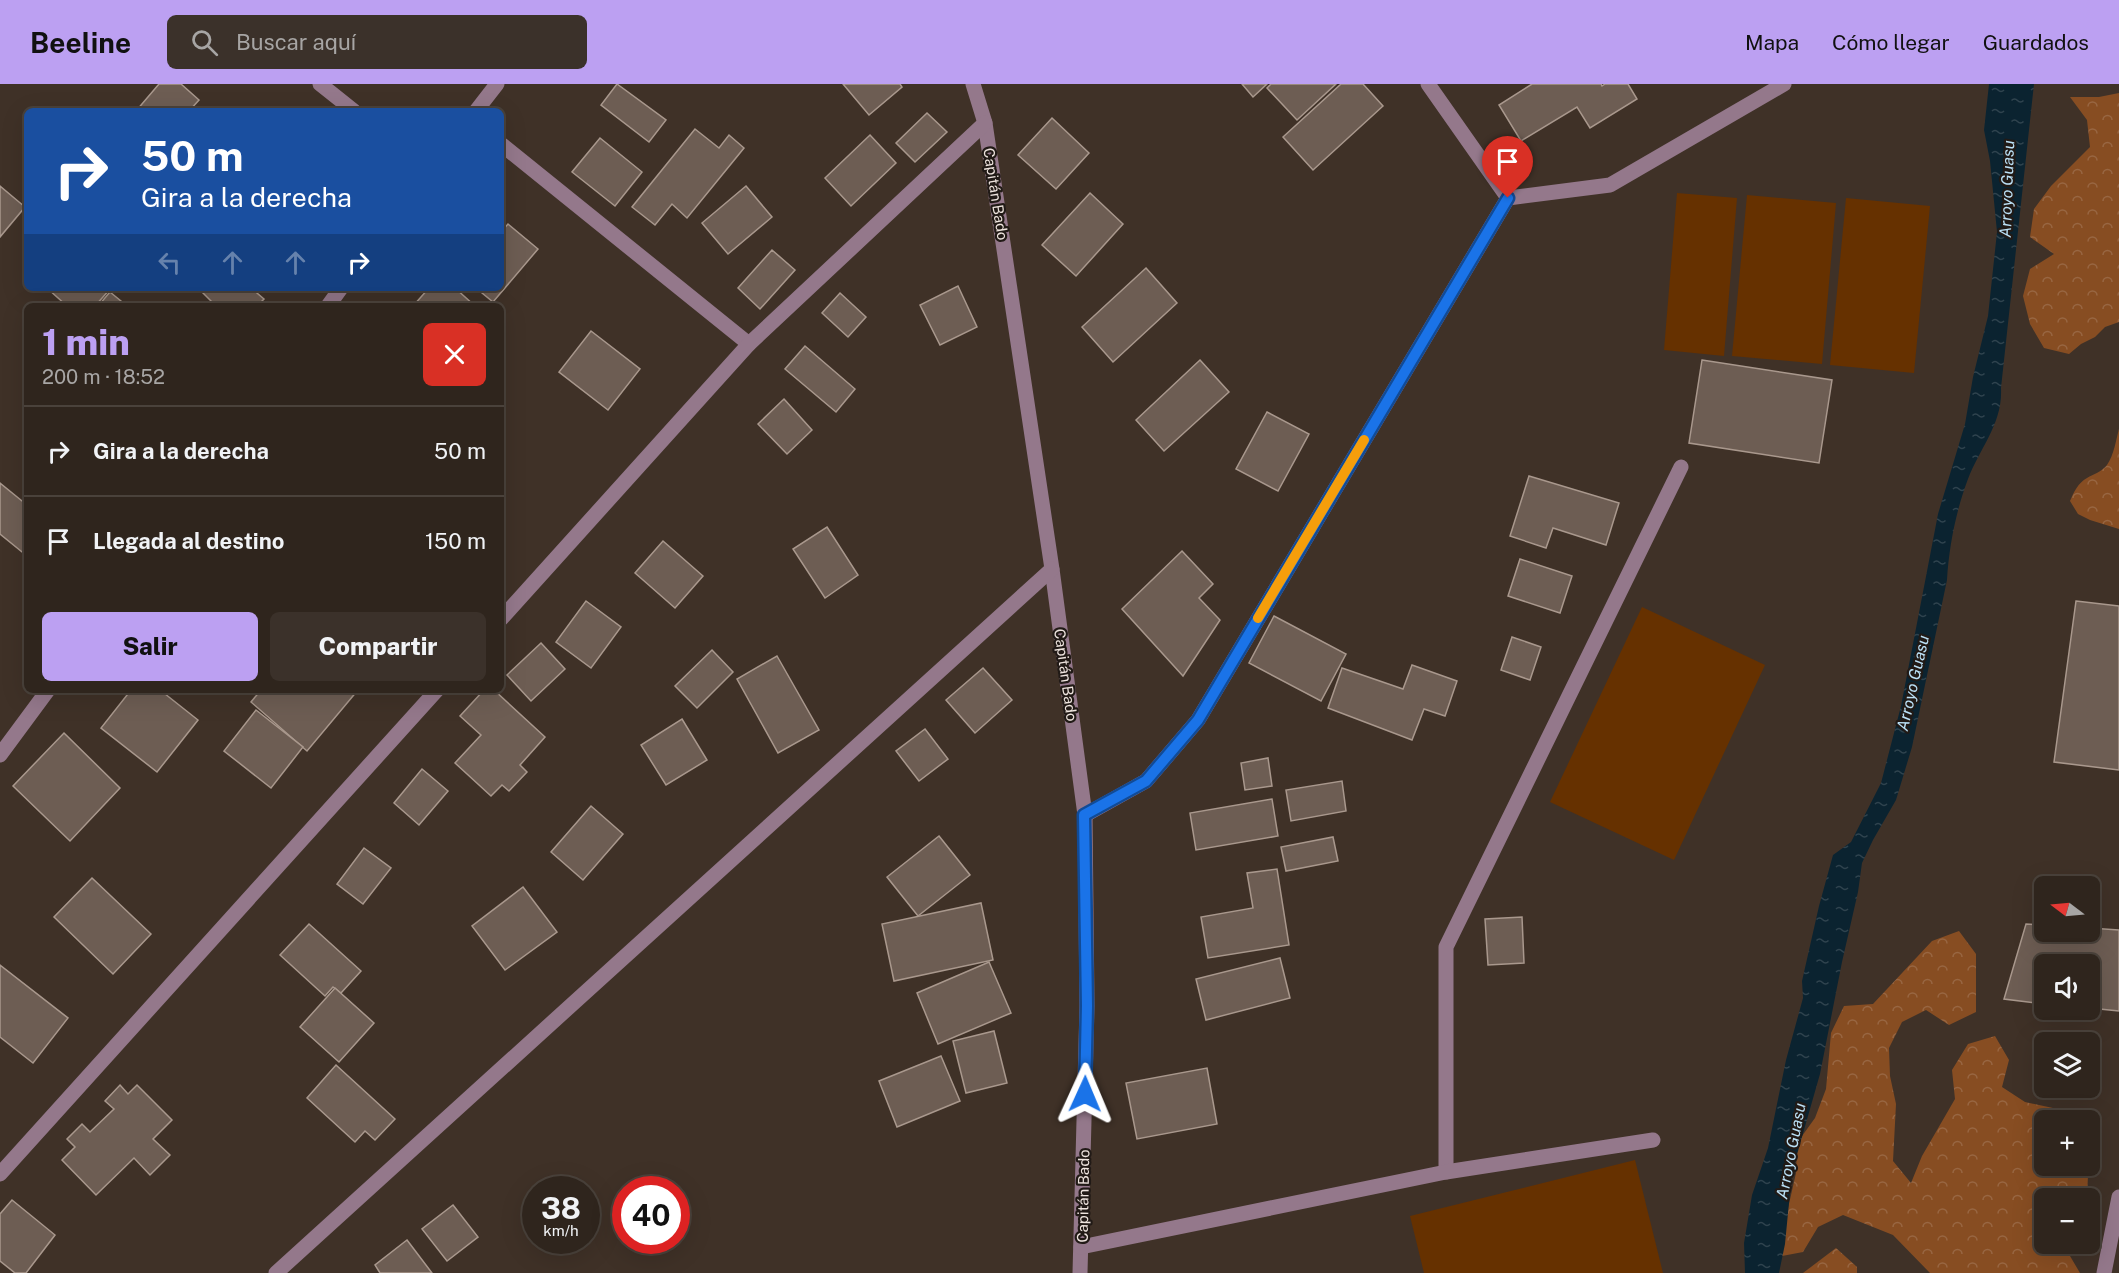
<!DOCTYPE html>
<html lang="es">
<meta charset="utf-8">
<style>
:root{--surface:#2f251d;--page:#3b312a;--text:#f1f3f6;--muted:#a7a5a4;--line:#4a423b;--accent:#bca0f2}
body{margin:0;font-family:"Public Sans",sans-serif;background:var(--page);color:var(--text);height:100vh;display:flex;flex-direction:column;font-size:22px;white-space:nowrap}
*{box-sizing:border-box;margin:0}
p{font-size:20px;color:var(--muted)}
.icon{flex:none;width:33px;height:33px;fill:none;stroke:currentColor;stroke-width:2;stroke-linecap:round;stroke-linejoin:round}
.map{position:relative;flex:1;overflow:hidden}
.panel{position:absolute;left:24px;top:219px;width:480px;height:390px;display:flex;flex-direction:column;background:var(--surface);border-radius:9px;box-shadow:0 6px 24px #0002,0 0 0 2px var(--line)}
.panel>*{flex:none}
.banner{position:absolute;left:24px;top:24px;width:480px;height:183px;border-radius:9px;box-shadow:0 6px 24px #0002,0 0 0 2px var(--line);background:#1a4fa0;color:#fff;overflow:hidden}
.needle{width:39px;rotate:286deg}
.fabs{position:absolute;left:2034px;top:792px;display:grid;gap:12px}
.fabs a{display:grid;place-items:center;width:66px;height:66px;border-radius:9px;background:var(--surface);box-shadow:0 6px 24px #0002,0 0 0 2px var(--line);font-size:30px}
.speed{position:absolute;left:522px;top:1092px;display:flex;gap:12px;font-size:30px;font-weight:700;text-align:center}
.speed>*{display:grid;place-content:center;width:78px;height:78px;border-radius:50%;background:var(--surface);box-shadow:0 6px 24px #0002,0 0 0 2px var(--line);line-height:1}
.speed small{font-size:15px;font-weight:400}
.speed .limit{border:9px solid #d22;background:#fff;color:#111}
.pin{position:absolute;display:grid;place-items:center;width:51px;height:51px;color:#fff;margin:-62px -26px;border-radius:50% 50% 50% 0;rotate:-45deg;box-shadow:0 0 6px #0007}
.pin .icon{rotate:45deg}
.me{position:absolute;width:66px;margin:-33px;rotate:1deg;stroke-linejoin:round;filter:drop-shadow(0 0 4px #0008)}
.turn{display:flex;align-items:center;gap:21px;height:126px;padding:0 18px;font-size:27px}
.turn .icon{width:78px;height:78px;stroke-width:2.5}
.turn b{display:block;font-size:42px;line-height:51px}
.lanes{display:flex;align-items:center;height:57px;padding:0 18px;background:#0003;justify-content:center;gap:30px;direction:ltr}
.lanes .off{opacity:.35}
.round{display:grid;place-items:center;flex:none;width:63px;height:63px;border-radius:9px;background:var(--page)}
.overview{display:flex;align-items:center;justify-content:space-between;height:102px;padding:0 18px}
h1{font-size:36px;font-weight:800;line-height:45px;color:var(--accent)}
.action{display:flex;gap:12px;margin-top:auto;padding:12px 18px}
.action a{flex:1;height:69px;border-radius:9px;background:var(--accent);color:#111;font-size:24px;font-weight:800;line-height:69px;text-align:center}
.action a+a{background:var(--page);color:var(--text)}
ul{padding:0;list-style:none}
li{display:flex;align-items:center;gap:18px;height:90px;padding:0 18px;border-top:2px solid var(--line)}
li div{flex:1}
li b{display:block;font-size:22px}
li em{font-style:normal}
header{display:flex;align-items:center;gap:36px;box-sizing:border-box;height:84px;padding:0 30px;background:var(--accent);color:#111}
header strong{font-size:28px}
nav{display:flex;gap:33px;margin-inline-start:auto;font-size:21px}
.search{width:420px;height:54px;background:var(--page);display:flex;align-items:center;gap:15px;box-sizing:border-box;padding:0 21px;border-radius:9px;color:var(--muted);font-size:22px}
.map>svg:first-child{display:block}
</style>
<header>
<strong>Beeline</strong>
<div class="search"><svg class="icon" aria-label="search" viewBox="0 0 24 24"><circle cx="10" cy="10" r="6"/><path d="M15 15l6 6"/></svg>Buscar aquí</div>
<nav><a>Mapa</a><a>Cómo llegar</a><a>Guardados</a></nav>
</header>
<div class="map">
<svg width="2119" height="1189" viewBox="0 0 2119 1189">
<defs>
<pattern id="forest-crowns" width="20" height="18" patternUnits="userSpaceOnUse" patternTransform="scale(1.5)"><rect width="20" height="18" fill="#874d22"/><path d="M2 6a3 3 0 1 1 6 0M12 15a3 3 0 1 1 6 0" fill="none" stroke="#986642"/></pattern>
<pattern id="water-ripples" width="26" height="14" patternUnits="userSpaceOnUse" patternTransform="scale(1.5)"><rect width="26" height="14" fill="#0b2330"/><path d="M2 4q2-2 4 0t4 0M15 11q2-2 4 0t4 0" fill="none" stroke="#2f434e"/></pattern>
</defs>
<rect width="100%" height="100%" fill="#3f3127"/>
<g fill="#663100">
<polygon points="1677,109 1737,114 1724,272 1664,266"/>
<polygon points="1747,111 1836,119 1822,280 1732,272"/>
<polygon points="1846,114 1930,122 1914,289 1830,281"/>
<polygon points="1642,523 1765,581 1674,776 1550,718"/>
<polygon points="1635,1076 1663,1189 1424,1189 1410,1132"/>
</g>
<g fill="url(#forest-crowns)">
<polygon points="2119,9 2119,238 2105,243 2095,253 2081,260 2069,270 2044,264 2030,240 2023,212 2030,185 2054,170 2030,153 2034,125 2051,102 2090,63 2087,36 2070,13 2099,13"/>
<path d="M2119 345V445L2090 436 2078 430 2070 417C2074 408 2078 399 2087 394 2094 390 2101 388 2107 381 2114 371 2116 356 2119 345Z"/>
<polygon points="1959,847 1976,870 1976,928 1949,941 1926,926 1902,938 1889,964 1890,992 1896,1020 1893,1077 1911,1099 1922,1072 1955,1015 1952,986 1968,960 1995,952 2009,976 2002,1003 2025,1018 2053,1024 2076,1036 2044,1036 2044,1082 2086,1082 2088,1091 2087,1114 2044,1114 2044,1160 2070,1160 2070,1172 2080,1189 1930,1189 1893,1151 1843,1131 1818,1143 1803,1168 1777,1173 1796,1089 1797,1059 1815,1034 1826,1005 1831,949 1844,922 1873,920 1932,857"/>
<polygon points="1836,1164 1857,1183 1857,1189 1803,1189"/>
</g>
<path fill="url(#water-ripples)" d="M1989 0H2034L2001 304C2003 339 1980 364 1968 395 1956 427 1949 462 1947 496L1912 663 1896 716 1873 756 1862 779 1858 808 1842 878 1820 990 1792 1088 1785 1160 1779 1189H1745L1744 1159 1752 1111 1768 1064 1786 976 1803 914 1802 897 1819 822 1833 771 1851 758 1881 699 1901 622 1938 430 1965 340 1973 293 1988 232 1997 148 1990 77 1984 46Z"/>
<g fill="#6d5d53" stroke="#a9988d" stroke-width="1.5">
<polygon points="159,0 181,0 199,16 189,27 136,27"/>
<polygon points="617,0 666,36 649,58 601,21"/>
<polygon points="843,0 900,0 902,3 869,31"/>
<polygon points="1242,0 1267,0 1253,13"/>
<polygon points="1271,0 1336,0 1297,36 1267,4"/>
<polygon points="1341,0 1363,0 1383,22 1313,86 1283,53"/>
<polygon points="1532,0 1601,0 1602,2 1605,0 1628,0 1637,15 1590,44 1577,23 1521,57 1499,21"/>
<polygon points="927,29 947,48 915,78 896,59"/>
<polygon points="1052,34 1089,69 1056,105 1018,71"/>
<polygon points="695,45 719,64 729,51 744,64 687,134 672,120 655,141 632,123"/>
<polygon points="870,51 896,79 851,122 825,94"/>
<polygon points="600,54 642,88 615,122 572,88"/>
<polygon points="0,102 25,123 0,153"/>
<polygon points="746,102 772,133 728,170 702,139"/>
<polygon points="1090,109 1123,140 1076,192 1042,161"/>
<polygon points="508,140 538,165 493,218 476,204 501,204 501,148"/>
<polygon points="772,166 795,186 760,225 738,204"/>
<polygon points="1146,184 1177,219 1113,278 1082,243"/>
<polygon points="958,202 977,243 940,261 920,221"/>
<polygon points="47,204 111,204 95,222 67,222"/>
<polygon points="198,204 251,204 264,215 257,222 216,222"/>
<polygon points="429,204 455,204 475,222 413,222"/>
<polygon points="110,208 127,222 98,222"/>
<polygon points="840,209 866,233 848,253 822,229"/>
<polygon points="591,247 640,285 608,326 559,288"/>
<polygon points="805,262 855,305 836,328 785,285"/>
<polygon points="1200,276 1229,308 1164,367 1136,336"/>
<polygon points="1702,276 1832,296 1819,379 1689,359"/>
<polygon points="784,315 812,346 787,370 758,340"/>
<polygon points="1267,328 1309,350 1278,407 1236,385"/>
<polygon points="1529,392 1619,419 1606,461 1553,444 1546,464 1510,452"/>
<polygon points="0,399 27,421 27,472 0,450"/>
<polygon points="827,443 858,491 825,514 793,465"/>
<polygon points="663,457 703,492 675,524 635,489"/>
<polygon points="1182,467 1213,500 1199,514 1220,536 1183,592 1122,525"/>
<polygon points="1520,475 1572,492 1560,529 1508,512"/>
<polygon points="586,517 621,543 591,584 556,558"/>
<polygon points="2076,517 2119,522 2119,686 2054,678"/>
<polygon points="1274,532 1346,570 1321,617 1249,579"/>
<polygon points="1512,553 1541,563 1530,596 1501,586"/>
<polygon points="541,559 565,585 531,617 507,591"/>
<polygon points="712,566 733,588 697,624 675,602"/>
<polygon points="777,572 819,646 778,669 737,595"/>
<polygon points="1412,581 1457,597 1445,632 1424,625 1412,656 1328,624 1342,584 1403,605"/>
<polygon points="983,584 1012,616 975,649 946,616"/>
<polygon points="131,606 160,606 198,636 157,688 101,644"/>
<polygon points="261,606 358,606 307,667 251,618"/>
<polygon points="484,606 494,606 545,653 520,681 527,688 509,707 502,701 491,712 455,679 481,651 460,632"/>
<polygon points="256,626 303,663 271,704 224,667"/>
<polygon points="682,635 707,676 666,701 641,661"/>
<polygon points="925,645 948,675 919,697 896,667"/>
<polygon points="64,649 120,704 70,757 13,702"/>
<polygon points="1268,674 1272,702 1245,706 1241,679"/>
<polygon points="422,685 448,707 419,741 394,719"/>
<polygon points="1342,697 1346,727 1291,737 1286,706"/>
<polygon points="1272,715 1278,752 1196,766 1190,729"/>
<polygon points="591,722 623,750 583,796 551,768"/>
<polygon points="939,752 970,791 918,832 887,793"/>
<polygon points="1333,753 1338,777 1286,787 1281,763"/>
<polygon points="364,764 391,784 363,820 337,800"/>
<polygon points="1277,785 1289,861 1208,874 1201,833 1253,824 1247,789"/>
<polygon points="92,794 151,850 113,890 54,833"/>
<polygon points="523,803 557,848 505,886 472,842"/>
<polygon points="981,819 993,876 894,897 882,840"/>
<polygon points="1522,833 1524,879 1488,881 1485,835"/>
<polygon points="309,840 361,887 341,909 333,903 325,912 280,871"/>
<polygon points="2026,840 2044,841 2044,848 2090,848 2090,844 2119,846 2119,927 2090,924 2090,880 2044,880 2044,920 2004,915"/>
<polygon points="1280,874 1290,914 1206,936 1196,895"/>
<polygon points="989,878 1011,929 938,960 917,909"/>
<polygon points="0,881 68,934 33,979 0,953"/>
<polygon points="335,904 374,939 339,978 300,943"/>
<polygon points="994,947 1007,999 966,1009 953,957"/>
<polygon points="941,972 960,1017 897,1043 879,997"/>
<polygon points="336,981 395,1035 375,1056 365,1047 355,1058 307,1014"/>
<polygon points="1207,984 1217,1040 1137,1055 1126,999"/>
<polygon points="120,1001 128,1010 137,1001 172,1036 153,1055 170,1071 150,1091 134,1074 96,1111 62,1076 75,1063 67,1055 82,1040 90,1048 114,1025 105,1017"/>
<polygon points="12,1116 55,1151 26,1189 15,1189 0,1177 0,1130"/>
<polygon points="453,1121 478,1153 447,1177 422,1145"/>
<polygon points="407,1156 432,1189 380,1189 375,1181"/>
</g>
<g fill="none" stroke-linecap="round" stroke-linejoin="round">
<g stroke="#94788b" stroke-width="15">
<polyline points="320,0 354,27"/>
<polyline points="973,0 985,39 1052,485 1085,731 1087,922 1080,1189"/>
<polyline points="1428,0 1508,114"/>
<polyline points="476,27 497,0"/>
<polyline points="501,60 749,260"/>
<polyline points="1508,114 1610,101 1784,0"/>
<polyline points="328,222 341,204"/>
<polyline points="501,535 749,260 985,39"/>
<polyline points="0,671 48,606"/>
<polyline points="1085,731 1146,697 1198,636 1508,114"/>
<polyline points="1446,1088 1446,863 1681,383"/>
<polyline points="0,1090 437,606"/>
<polyline points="1081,1163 1446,1088 1653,1056"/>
<polyline points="276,1189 1052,485"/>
<polyline points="2104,1189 2119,1113"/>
</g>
</g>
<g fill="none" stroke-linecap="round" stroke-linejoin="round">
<defs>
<polyline id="route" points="1085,1010 1087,922 1084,731 1146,697 1198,636 1508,114"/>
</defs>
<use href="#route" stroke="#114b97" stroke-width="15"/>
<use href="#route" stroke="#1a73e8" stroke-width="10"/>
<polyline stroke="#f59e0b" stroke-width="10" points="1258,534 1364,356"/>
</g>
<g text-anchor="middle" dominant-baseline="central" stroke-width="4.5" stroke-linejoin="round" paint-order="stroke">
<g font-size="15" fill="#eee4de" stroke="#211a16">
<text transform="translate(996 110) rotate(81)">Capitán Bado</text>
<text transform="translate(1066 591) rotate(82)">Capitán Bado</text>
<text transform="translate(1083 1112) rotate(-89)">Capitán Bado</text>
</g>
<g font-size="16" font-style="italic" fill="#bbe1f7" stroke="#211a16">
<text transform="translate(2007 105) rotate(-88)">Arroyo Guasu</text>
<text transform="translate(1913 599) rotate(-77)">Arroyo Guasu</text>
<text transform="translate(1791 1067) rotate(-79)">Arroyo Guasu</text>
</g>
</g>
</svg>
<div class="fabs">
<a><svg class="needle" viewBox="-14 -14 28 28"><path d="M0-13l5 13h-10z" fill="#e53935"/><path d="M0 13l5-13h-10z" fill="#a7a5a4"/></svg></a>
<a><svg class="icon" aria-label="sound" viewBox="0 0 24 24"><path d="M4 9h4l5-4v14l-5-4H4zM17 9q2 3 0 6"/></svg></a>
<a><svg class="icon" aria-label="layers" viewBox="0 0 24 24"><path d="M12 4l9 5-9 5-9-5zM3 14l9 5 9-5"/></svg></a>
<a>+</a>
<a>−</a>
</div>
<div class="speed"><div>38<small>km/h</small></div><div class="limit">40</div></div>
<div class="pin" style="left:1508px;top:114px;background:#d93025"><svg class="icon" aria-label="arrive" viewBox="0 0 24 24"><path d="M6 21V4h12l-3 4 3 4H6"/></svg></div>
<svg class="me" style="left:1085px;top:1010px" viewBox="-20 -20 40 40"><path d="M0-17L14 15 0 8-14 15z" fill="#1a73e8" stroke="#fff" stroke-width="4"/></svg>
<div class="banner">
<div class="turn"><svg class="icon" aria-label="right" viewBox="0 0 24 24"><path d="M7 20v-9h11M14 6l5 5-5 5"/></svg><div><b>50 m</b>Gira a la derecha</div></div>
<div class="lanes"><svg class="icon off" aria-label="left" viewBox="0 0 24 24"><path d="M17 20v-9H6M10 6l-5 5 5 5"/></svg><svg class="icon off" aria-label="ahead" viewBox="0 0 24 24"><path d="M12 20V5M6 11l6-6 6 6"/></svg><svg class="icon off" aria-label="ahead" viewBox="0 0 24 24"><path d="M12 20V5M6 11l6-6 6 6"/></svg><svg class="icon" aria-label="right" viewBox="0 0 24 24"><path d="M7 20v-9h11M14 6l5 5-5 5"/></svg></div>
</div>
<section class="panel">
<div class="overview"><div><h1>1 min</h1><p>200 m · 18:52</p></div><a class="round" style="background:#d93025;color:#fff"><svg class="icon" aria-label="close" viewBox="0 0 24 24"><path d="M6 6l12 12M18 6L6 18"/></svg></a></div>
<ul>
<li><svg class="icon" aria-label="right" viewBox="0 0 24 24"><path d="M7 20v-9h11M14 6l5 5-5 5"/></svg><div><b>Gira a la derecha</b></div><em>50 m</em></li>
<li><svg class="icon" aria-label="arrive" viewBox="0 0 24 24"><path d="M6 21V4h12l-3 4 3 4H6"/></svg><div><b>Llegada al destino</b></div><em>150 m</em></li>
</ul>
<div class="action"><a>Salir</a><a>Compartir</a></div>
</section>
</div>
